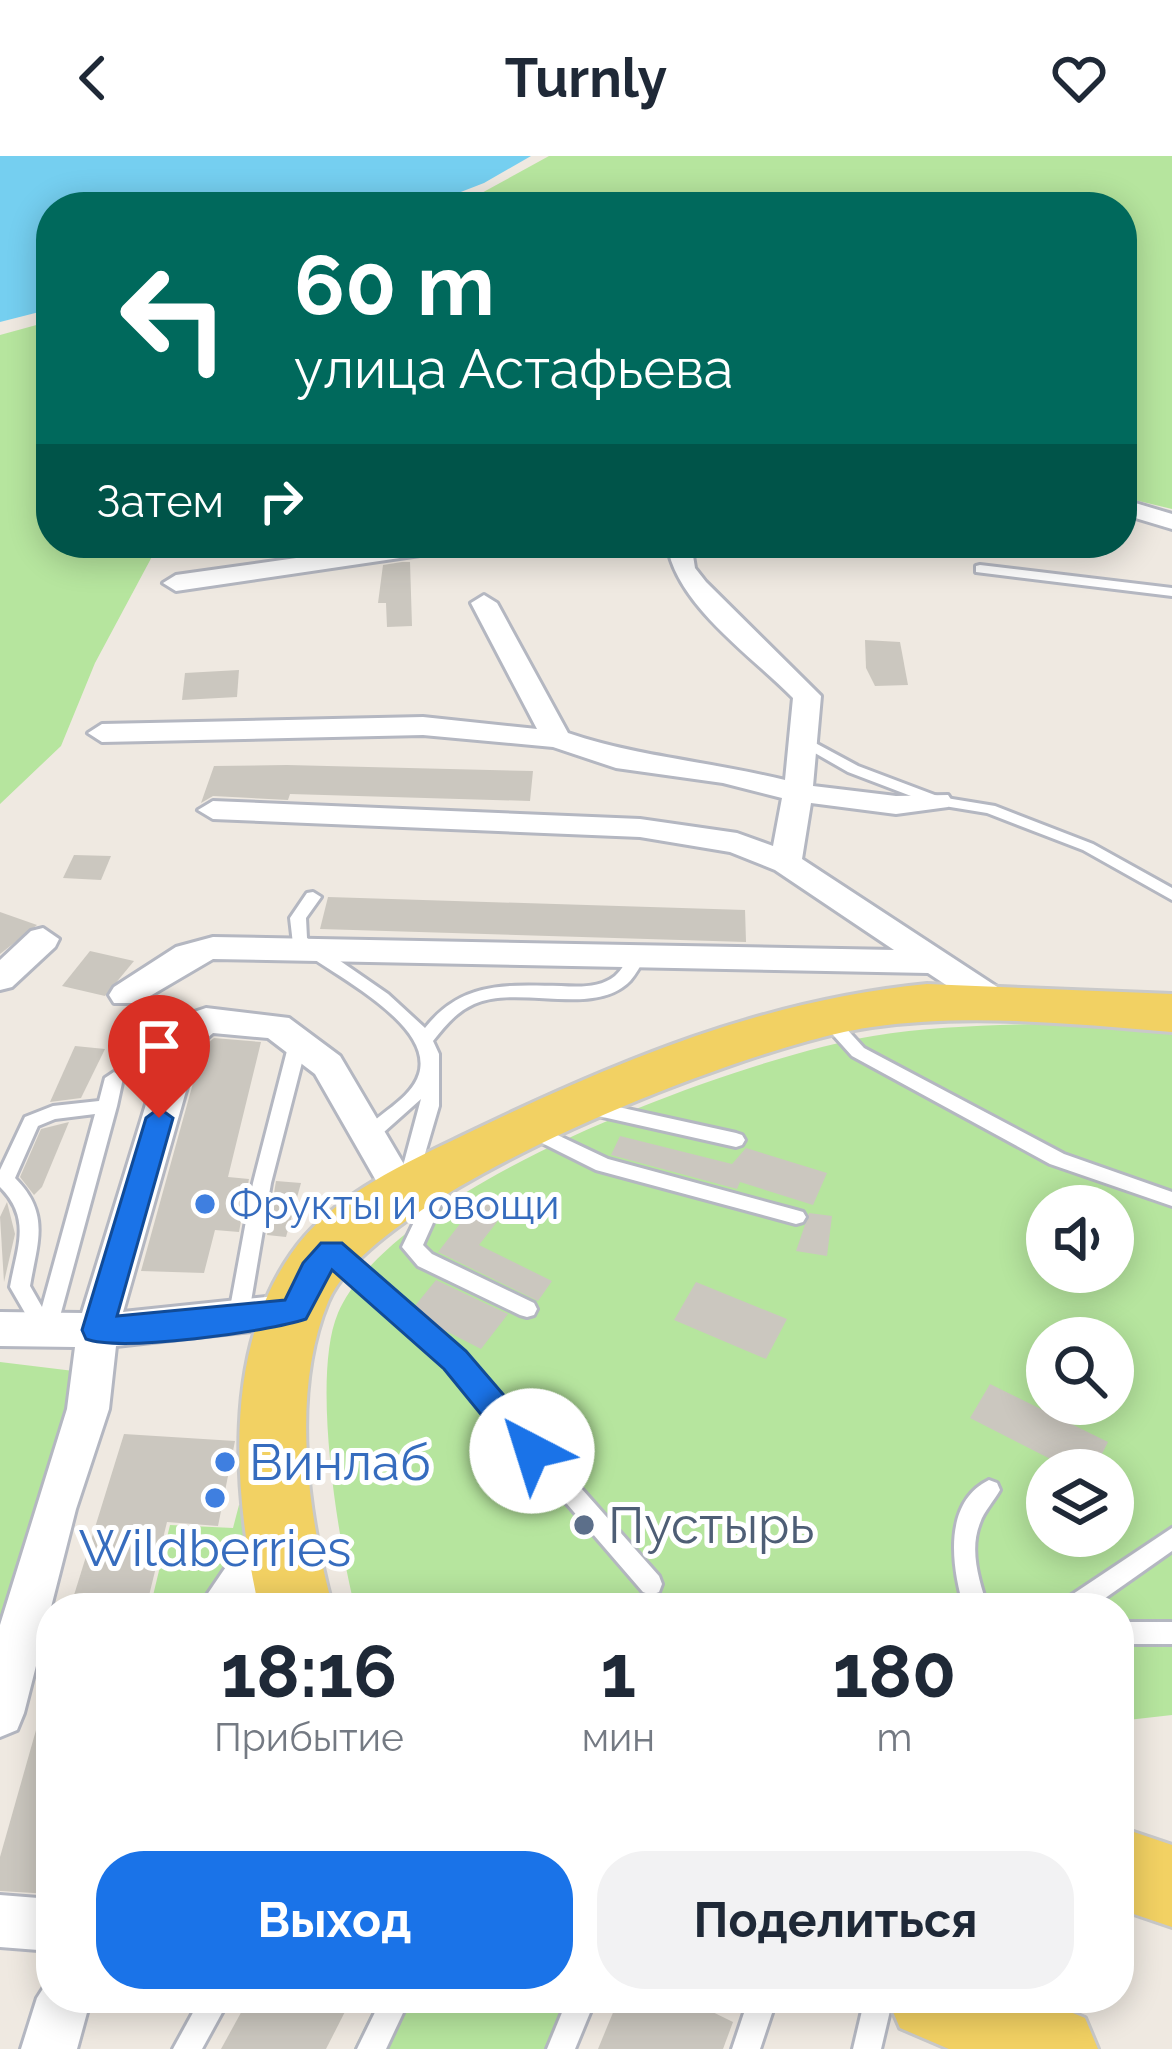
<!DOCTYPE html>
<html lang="ru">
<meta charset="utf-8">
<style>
:root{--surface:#fff;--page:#f2f2f3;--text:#1f2937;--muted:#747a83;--accent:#1a73e8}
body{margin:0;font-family:Raleway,sans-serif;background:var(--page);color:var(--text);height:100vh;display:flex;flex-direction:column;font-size:45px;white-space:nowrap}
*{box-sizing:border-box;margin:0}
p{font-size:39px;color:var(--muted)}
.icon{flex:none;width:66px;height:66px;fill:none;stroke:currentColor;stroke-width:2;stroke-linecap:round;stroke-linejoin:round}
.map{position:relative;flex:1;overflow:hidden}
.details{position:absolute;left:36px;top:1437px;width:1098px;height:420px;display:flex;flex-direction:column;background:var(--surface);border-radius:48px;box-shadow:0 6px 30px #0003}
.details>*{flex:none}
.guide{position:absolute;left:36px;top:36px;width:1101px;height:366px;border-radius:48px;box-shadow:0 6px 30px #0003;background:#00695c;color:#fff;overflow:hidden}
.controls{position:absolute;left:1026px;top:1029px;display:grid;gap:24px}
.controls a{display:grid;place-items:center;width:108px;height:108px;border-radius:50%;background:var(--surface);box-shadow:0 6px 30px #0003;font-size:60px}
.pin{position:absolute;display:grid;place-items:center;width:102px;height:102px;color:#fff;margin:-123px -51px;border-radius:50% 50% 50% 0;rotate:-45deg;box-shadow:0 0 12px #0007}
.pin .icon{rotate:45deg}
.me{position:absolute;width:132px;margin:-66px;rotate:320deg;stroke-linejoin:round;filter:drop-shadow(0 0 9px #0008)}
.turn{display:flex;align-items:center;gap:42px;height:252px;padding:0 60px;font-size:54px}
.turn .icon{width:156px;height:156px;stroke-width:2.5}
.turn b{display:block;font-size:84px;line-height:102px}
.then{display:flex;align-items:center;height:114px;padding:0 60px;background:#0003;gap:24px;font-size:45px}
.eta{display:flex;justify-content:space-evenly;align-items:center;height:204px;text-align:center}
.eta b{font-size:72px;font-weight:700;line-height:84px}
.action{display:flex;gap:24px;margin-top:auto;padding:24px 60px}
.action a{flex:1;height:138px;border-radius:48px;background:var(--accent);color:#fff;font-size:48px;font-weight:700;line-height:138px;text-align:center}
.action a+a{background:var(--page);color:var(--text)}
header{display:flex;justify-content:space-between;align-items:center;height:156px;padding:0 60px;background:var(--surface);font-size:54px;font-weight:700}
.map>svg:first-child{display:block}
</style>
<header><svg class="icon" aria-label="back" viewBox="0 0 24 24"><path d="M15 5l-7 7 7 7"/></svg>Turnly<svg class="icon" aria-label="heart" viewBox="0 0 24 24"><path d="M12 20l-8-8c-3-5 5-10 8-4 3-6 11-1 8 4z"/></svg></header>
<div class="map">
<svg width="1172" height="1893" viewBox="0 0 1172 1893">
<rect width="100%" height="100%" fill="#efe9e1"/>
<g fill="#b6e59e" fill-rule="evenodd">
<polygon points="549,0 1172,0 1172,353 1122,341 1122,51 456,51"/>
<polygon points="51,165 51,387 171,387 155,395 95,507 61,590 0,648 0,179"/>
<path d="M1072 867 1172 873V1559L1119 1565V1452H355C338 1384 311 1220 338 1157 393 1028 739 903 873 880 938 869 1006 869 1072 867ZM1047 1050H1113V1116H1047ZM1047 1182H1113V1248H1047ZM1047 1314H1113V1380H1047Z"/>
<polygon points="0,1206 82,1216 0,1503"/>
<polygon points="268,1348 275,1452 150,1452 170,1369 233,1372 239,1349"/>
<polygon points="379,1842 592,1842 572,1893 354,1893"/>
</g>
<polygon fill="#75cff0" points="0,0 531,0 484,27 422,51 51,51 51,153 0,166"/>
<g fill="#cbc7bf">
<polygon points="402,406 410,406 412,470 387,471 386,447 378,447 383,409"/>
<polygon points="865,484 900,486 908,529 875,530 866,512"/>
<polygon points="239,514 237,541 182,544 185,517"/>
<polygon points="287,609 533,615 530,645 290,638 288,644 213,640 201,647 214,610"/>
<polygon points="74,699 111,700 101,724 63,722"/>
<polygon points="328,741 745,754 746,786 320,773"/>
<polygon points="0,756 37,769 0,798"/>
<polygon points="90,795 134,805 105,840 62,830"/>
<polygon points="214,882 261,886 228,1021 249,1023 239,1076 215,1074 204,1117 141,1115 203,891"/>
<polygon points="75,890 105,893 81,942 50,946"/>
<polygon points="69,966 42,1031 34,1039 20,1021 41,973"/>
<polygon points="620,980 732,1008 746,992 827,1017 813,1049 740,1026 737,1033 611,999"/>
<polygon points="276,1025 301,1027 286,1081 267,1079"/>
<polygon points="484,1037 511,1048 479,1089 552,1125 538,1145 438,1096"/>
<polygon points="7,1046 15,1078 4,1126 0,1061"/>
<polygon points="809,1057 832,1060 827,1100 796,1095"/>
<polygon points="436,1124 508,1158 481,1193 438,1171 414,1151"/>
<polygon points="696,1126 787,1163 766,1203 674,1164"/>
<polygon points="990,1228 1108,1286 1094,1314 1072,1314 970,1262"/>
<polygon points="124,1278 235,1285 218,1370 167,1366 146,1452 70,1452"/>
<polygon points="44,1546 51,1547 51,1738 0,1735 0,1701"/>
<polygon points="249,1842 352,1842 326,1893 221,1893"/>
<polygon points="619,1842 684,1842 733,1866 723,1893 598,1893"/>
</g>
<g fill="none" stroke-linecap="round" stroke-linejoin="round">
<defs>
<g id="lane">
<polygon points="980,409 1172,432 1172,440 976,416 976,410"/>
<polygon points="806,582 858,610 940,641 995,650 1093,688 1172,732 1172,744 1083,694 987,657 932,648 848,616 801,589 801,583"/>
<path d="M313 736 321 741 306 762 307 782 388 838 425 872C462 825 506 829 561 830 579 831 600 832 615 820 622 814 626 805 631 797H643L645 801C641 809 636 818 630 825 594 862 519 828 474 848 456 856 445 870 433 885L439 898V950L417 1025 415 1030H401L399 1025 421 943 375 984H363L360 979C376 958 411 944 419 918 435 866 326 816 293 788L290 762 307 737Z"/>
<polygon points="826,855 832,857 864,892 1064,998 1172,1036 1172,1050 1050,1008 852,900 817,861"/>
<polygon points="298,881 307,887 271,1027 248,1163 245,1169 238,1171 231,1169 228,1163 253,1027 289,887"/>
<path d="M114 916 123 922 117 950 56 1175 53 1181 46 1183 39 1181 10 1131C17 1091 32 1063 0 1031V1014L25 961 53 950 99 945 105 922ZM95 958 42 1151 30 1130C37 1087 51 1058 15 1022L38 970 55 963Z"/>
<polygon points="591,945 736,977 742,979 745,984 742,989 736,991 585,957 582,952 585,947"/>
<polygon points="532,967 608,1003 796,1054 803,1056 806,1061 803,1066 796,1068 596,1014 526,979 523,974 526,969"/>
<polygon points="440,1024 447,1026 449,1031 423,1089 432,1098 534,1147 537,1153 534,1159 527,1161 520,1159 418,1110 402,1091 431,1031 433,1026"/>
<polygon points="335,1091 342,1094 462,1198 659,1420 662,1428 659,1436 651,1439 643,1436 448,1210 328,1104 325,1099 328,1094"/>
<path d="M989 1324 997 1327 1000 1334C994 1345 984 1355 980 1367 969 1394 979 1425 988 1452H964C952 1412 942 1347 989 1324Z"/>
<polygon points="1172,1372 1172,1395 1091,1452 1060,1452 1064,1444"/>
<rect x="1119" y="1466" width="53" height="22"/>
<polygon points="201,1842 230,1842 202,1893 173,1893"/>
<polygon points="382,1842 410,1842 386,1893 357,1893"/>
<polygon points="568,1842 596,1842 575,1893 547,1893"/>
<polygon points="749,1842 777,1842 760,1893 732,1893"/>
<polygon points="865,1842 893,1842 881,1893 853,1893"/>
</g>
<g id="street">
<polygon points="1122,343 1172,358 1172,373 1122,358"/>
<polygon points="402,387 466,387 454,394 176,435 163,427 176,419"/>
<path d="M667 387H691L695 412 706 426 821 540 813 630 896 640 948 639 952 645 948 651 896 658 811 647 802 703 1008 838 1013 846 1008 854H984L928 817 213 803 138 847H114L109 839 114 831 176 791 213 781 894 794 775 714 730 696 640 681 213 663 198 654 213 645 640 663 737 677 773 690 782 642 723 627 616 612 553 591 423 579 102 586 88 577 102 568 423 561 537 573 471 447 484 439 497 447 568 577C639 601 712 606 785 624L793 542C751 499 675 448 667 387Z"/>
<polygon points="43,772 59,783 55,791 12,831 0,834 0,804 31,775"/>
<polygon points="206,852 289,862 340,900 422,1039 416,1049 403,1054 390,1049 315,918 268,882 213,877 199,889 123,1156 295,1138 309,1142 315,1154 309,1166 295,1170 116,1190 109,1253 76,1353 24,1557 17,1574 0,1581 0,1469 67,1253 75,1191 0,1190 0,1156 82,1157 166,883 194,856"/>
<polygon points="278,1352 294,1358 300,1372 248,1452 198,1452 262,1358"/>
<polygon points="0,1739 51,1743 51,1795 0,1791"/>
<polygon points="51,1820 51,1842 91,1842 77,1893 21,1893 37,1842"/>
</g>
<g id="primary">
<path d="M927 828 1172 838V876C1072 868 971 857 872 871 753 887 375 1034 328 1146 290 1238 308 1359 333 1452H259C234 1341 222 1197 291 1098 331 1039 408 1006 470 976 617 905 763 844 927 828Z"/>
<polygon points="1119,1671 1172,1689 1172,1771 1119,1753"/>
<polygon points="887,1842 1036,1842 1085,1862 1098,1893 949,1893 900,1872"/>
</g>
</defs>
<use href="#lane" stroke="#b4b7c1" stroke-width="6"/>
<use href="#street" stroke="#b4b7c1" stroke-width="6"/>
<use href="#primary" stroke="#c9c9c9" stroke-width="6"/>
<use href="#lane" fill="#fff" fill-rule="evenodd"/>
<use href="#street" fill="#fff" fill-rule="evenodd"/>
<use href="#primary" fill="#f2d163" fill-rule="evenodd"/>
</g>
<path fill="#1a73e8" stroke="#114b97" stroke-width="3" d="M159 952 173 962 117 1160 285 1144 303 1107 321 1087H342L466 1195 543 1285 548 1295 543 1306H520L444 1213 332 1114 306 1163C267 1176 122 1196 86 1183L82 1174 146 962Z"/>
<g fill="#3f7fe0" stroke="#fff" stroke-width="4.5">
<circle cx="205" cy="1048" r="12"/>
<circle cx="225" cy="1306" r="12"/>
<circle cx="215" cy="1342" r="12"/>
</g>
<circle fill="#5c6f8a" stroke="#fff" stroke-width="4.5" cx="584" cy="1369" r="12"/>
<g text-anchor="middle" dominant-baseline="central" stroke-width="10" stroke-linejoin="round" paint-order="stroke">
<g font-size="42" fill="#366cbe" stroke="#fff" text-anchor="start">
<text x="229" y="1048">Фрукты и овощи</text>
</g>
<g font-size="51" fill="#366cbe" stroke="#fff" text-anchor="start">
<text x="249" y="1306">Винлаб</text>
<text x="215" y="1392" text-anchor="middle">Wildberries</text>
</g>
<g font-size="51" fill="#4e5e75" stroke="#fff" text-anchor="start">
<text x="608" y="1369">Пустырь</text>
</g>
</g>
</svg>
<div class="controls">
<a><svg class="icon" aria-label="sound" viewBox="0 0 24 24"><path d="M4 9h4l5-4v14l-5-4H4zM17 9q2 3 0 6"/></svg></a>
<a><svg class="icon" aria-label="search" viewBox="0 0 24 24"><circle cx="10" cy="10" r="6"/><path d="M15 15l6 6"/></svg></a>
<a><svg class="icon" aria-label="layers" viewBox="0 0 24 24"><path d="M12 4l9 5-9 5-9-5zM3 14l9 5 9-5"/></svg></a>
</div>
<div class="pin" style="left:159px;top:962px;background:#d93025"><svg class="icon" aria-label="arrive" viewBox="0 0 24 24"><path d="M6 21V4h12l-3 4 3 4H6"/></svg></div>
<svg class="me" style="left:532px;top:1295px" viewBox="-20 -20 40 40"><circle r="19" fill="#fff"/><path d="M0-13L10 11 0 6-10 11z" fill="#1a73e8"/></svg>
<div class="guide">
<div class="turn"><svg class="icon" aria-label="left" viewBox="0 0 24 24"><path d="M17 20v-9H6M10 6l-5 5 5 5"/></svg><div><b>60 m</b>улица Астафьева</div></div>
<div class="then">Затем<svg class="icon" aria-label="right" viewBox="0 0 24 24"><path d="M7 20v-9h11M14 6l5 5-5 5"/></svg></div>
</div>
<section class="details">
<div class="eta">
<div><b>18:16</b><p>Прибытие</p></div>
<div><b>1</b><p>мин</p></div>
<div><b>180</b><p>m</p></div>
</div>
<div class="action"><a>Выход</a><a>Поделиться</a></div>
</section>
</div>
